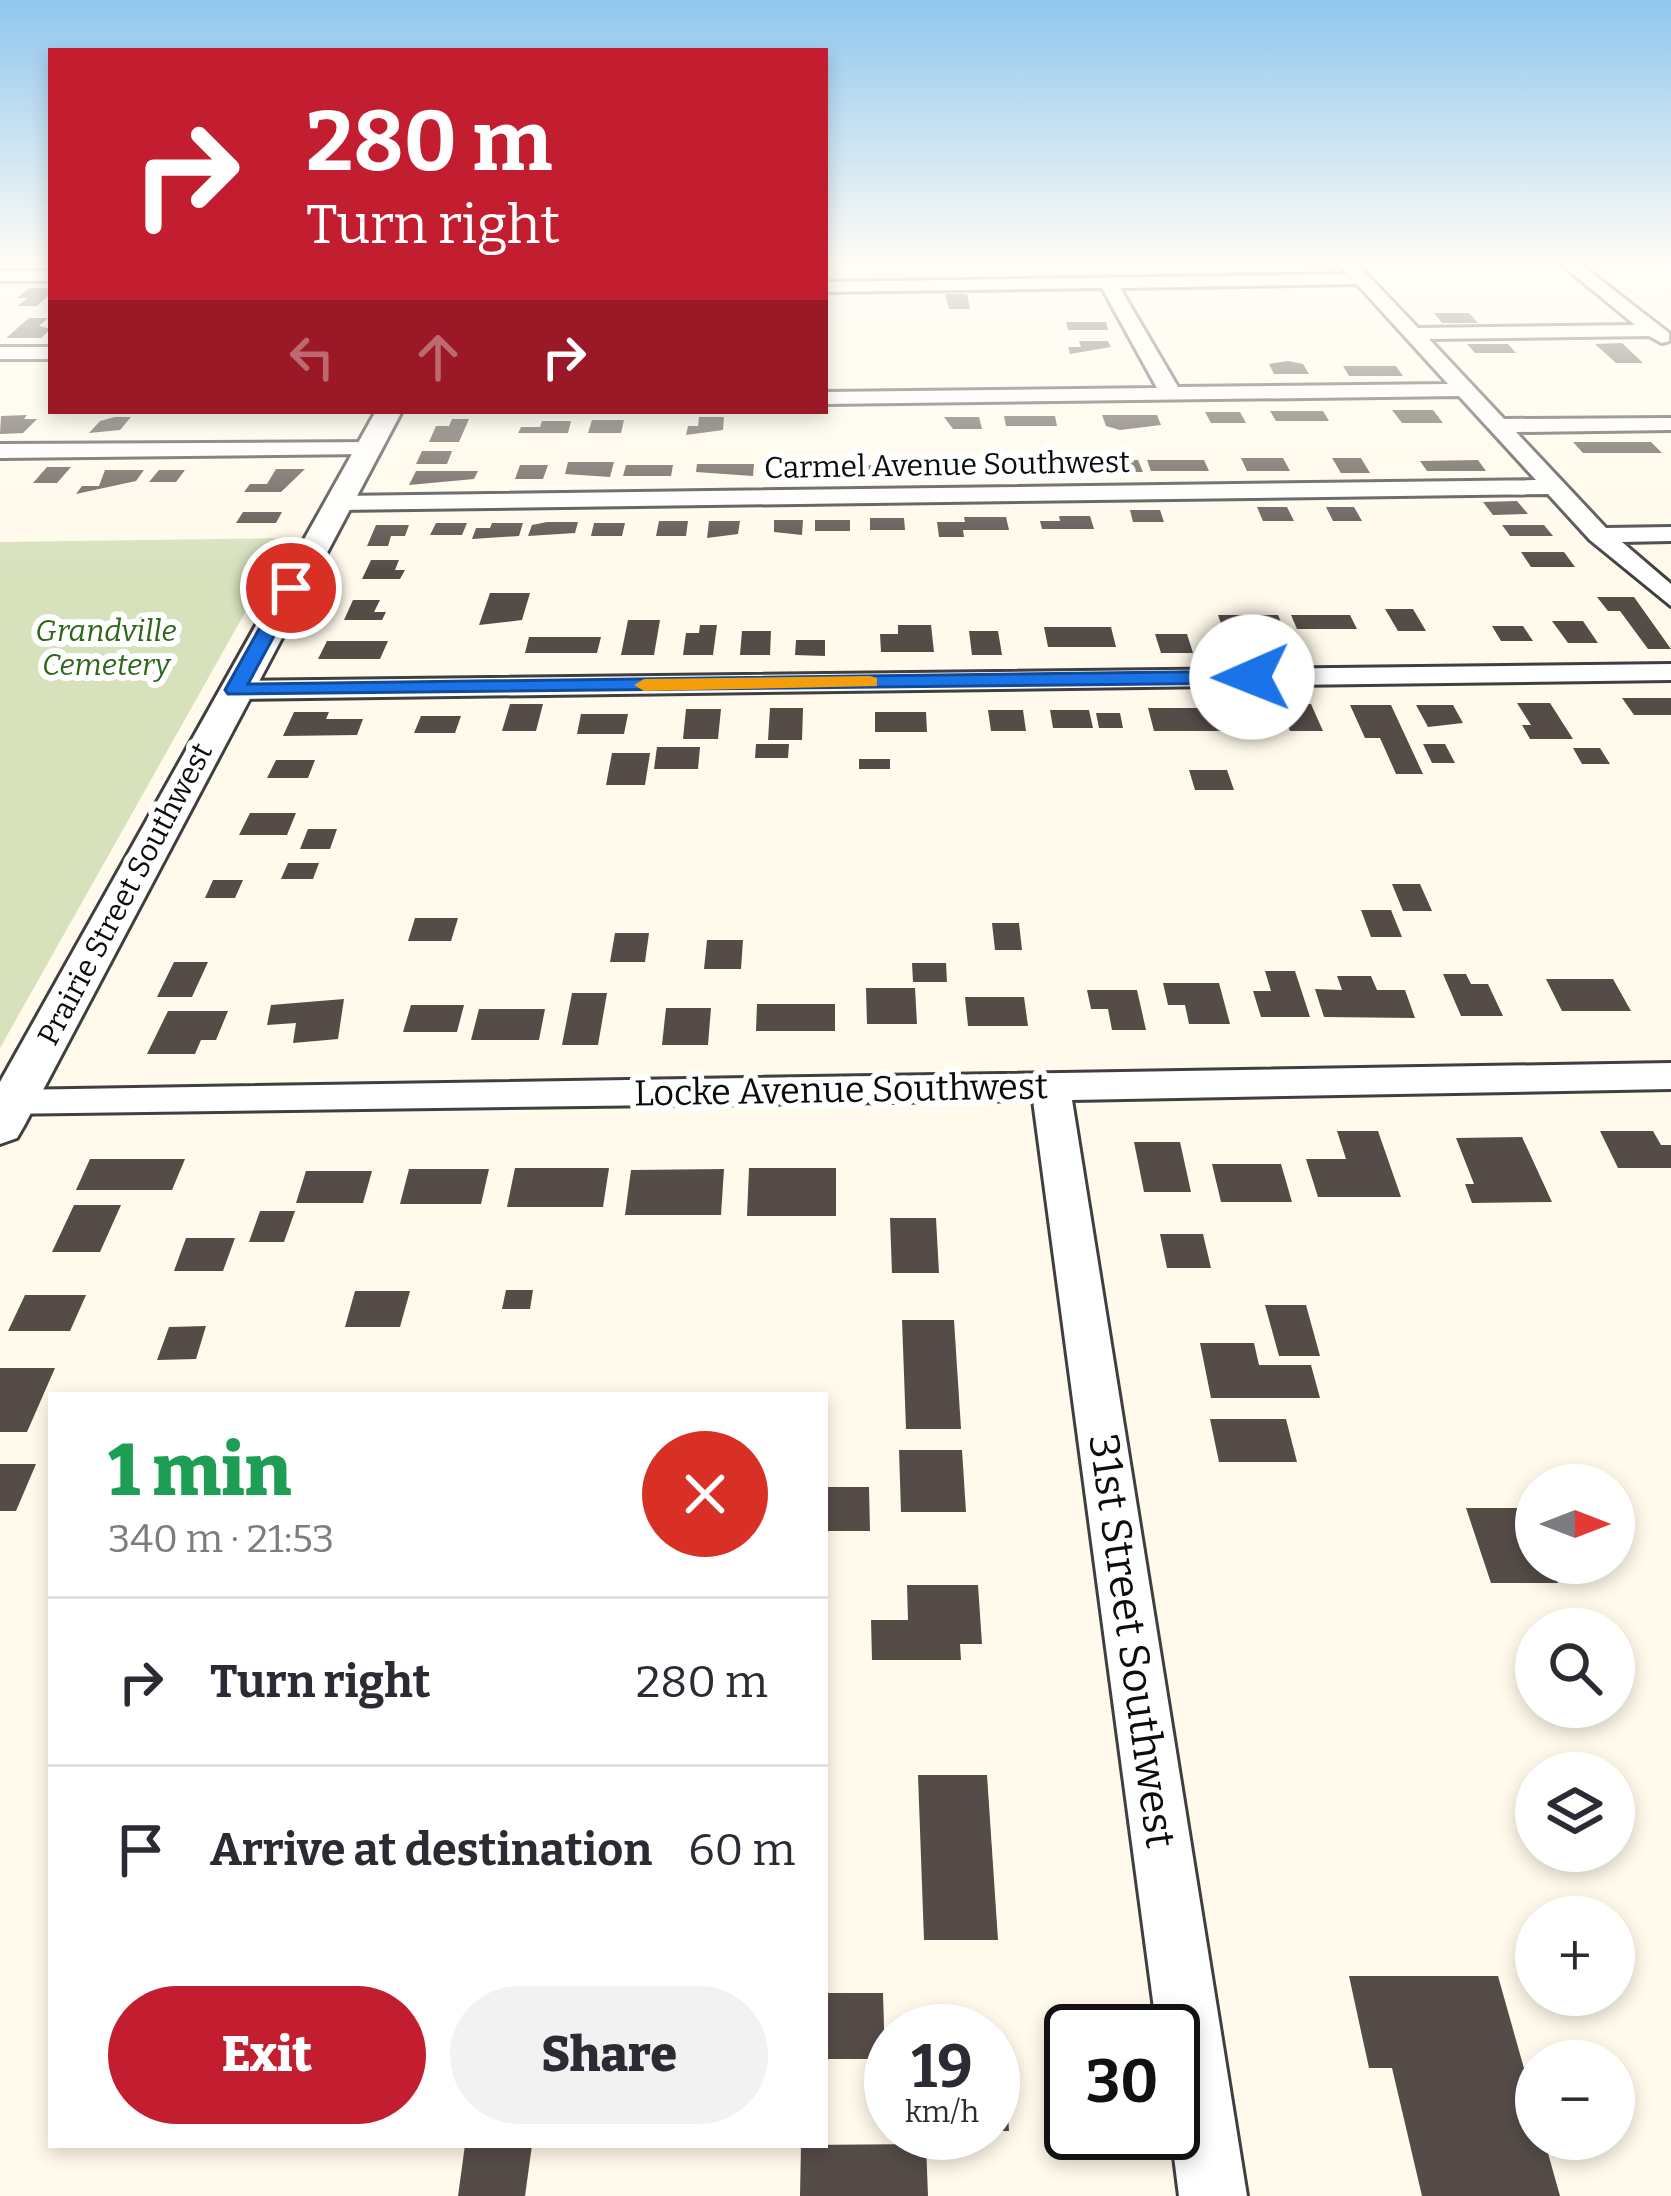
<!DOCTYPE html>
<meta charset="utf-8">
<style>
:root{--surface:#fff;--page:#f2f2f3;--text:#2b2b33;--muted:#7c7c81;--line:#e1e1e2;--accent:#c21e30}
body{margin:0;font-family:Bitter,serif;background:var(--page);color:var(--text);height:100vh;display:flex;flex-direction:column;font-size:45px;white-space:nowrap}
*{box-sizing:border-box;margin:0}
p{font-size:39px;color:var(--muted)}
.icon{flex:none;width:66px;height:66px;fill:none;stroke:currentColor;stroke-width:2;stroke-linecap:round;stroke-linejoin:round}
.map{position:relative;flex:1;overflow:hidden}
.panel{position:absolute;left:48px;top:1392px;width:780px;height:756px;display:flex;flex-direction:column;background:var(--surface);border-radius:0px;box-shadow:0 6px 18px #0003}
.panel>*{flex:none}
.top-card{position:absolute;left:48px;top:48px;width:780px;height:366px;border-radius:0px;box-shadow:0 6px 18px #0003;background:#c21e30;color:#fff;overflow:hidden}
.needle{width:78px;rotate:90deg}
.controls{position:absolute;left:1515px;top:1464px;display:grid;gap:24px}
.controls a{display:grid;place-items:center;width:120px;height:120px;border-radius:50%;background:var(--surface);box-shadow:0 6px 18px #0003;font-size:60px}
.speed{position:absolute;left:864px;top:2004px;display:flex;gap:24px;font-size:60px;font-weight:700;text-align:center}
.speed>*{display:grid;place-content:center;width:156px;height:156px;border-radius:50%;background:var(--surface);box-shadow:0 6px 18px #0003;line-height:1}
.speed small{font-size:30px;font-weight:400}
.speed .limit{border:6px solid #111;border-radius:18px;background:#fff;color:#111}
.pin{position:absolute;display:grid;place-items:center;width:102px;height:102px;color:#fff;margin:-51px;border:6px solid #fff;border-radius:50%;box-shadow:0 3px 12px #0007}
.me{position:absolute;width:132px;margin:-66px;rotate:269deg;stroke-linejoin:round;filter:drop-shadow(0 0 9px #0008)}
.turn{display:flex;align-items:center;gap:42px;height:252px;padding:0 60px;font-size:54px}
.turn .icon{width:156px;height:156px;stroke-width:2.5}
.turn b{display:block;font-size:84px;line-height:102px}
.lanes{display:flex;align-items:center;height:114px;padding:0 60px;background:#0003;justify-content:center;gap:60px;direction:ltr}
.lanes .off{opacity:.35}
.round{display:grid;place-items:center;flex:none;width:126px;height:126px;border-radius:63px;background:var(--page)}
.headline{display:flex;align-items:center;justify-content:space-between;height:204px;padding:0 60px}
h1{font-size:72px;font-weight:800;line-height:90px;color:#1e9e55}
.cta{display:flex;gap:24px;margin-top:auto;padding:24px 60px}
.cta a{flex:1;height:138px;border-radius:72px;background:var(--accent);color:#fff;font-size:48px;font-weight:800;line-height:138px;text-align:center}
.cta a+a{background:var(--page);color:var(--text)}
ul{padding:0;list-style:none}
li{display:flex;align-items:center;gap:36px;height:168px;padding:0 60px;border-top:3px solid var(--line)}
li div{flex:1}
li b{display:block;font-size:45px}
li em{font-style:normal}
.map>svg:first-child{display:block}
</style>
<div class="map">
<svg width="1671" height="2196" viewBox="0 0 1671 2196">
<rect width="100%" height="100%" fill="#fffaeb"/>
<polygon fill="#d7e1bc" points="287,538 0,1048 0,542"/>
<g fill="#554c48">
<polygon points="29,288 51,288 51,293 37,306 18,306 27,298 17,298"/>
<polygon points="945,294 967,294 970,309 949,309"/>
<polygon points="1434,313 1469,313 1478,323 1442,323"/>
<polygon points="29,318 48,318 39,326 51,329 41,338 6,338"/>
<polygon points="1066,322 1106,322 1108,330 1068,330"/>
<polygon points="1079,341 1108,341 1111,347 1070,354 1068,347 1081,347"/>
<polygon points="1622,343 1643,363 1616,363 1595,344"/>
<polygon points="1467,344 1508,344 1516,353 1475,353"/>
<polygon points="1288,361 1303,364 1309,374 1274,374 1269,364"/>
<polygon points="1343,366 1396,366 1403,376 1349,376"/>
<polygon points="1392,410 1433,410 1443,423 1402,423"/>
<polygon points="1270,411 1323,411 1329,421 1276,421"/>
<polygon points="1205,412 1240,412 1246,423 1211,423"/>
<polygon points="27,415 24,419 37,419 23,433 0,434 1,416"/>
<polygon points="1102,415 1157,415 1161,425 1120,430 1106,426"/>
<polygon points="1004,416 1055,416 1057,426 1006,426"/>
<polygon points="115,417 131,417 120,430 89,433 100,421"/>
<polygon points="699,417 724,417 723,430 686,435 688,426 698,426"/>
<polygon points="944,417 979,417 982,429 953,429"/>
<polygon points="452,419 469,419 459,442 429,442 436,426 449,426"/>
<polygon points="592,420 624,420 621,433 588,433"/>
<polygon points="542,421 571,421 568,433 518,433 521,427 540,427"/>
<polygon points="1573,442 1651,442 1662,453 1583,453"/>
<polygon points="422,451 452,451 447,464 416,464"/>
<polygon points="1241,458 1283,458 1290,471 1247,471"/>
<polygon points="1332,458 1361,458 1370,473 1341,473"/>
<polygon points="1102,460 1138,460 1143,472 1089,472 1085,461"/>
<polygon points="1147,460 1204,460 1209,471 1151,471"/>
<polygon points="1478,460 1486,471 1427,471 1420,461"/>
<polygon points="1007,461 1009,472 936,475 934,462"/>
<polygon points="1036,461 1076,461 1079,473 1039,473"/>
<polygon points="568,462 614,462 610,477 565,474"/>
<polygon points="798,463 839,463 839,476 797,476"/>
<polygon points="697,464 754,464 753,476 696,472"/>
<polygon points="520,465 548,465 543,479 515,479"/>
<polygon points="626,465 673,465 671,476 623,476"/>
<polygon points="857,465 908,465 909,470 857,476"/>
<polygon points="47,467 71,467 57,483 33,483"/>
<polygon points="276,469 305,469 281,492 244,492 250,484 267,484"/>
<polygon points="105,470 144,470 136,481 76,494 82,486 99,486"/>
<polygon points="159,470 185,470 176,482 149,482"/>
<polygon points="416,471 478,471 474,479 409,485"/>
<polygon points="1517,501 1528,514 1493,515 1483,502"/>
<polygon points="1257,507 1287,507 1294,521 1263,521"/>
<polygon points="1326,507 1354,507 1362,521 1333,521"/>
<polygon points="1130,510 1160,510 1164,522 1133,522"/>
<polygon points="243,512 282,512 276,523 236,523"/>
<polygon points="1059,516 1090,516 1094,529 1042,529 1040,521 1060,521"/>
<polygon points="964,517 1006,517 1009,530 963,530 964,537 939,537 937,522 965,522"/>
<polygon points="870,518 904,518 905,530 870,530"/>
<polygon points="774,520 803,520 802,535 774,532"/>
<rect x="815" y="520" width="35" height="11"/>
<polygon points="659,521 688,521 686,536 656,536"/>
<polygon points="709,521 740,521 738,534 707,538"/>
<polygon points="547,522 578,522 575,533 528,536 532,525"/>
<polygon points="436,523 467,523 462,535 430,535"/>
<polygon points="492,523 523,523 519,536 472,539 476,528 490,528"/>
<polygon points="594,523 625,523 622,536 591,536"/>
<polygon points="376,525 409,525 405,536 391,536 388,546 367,546"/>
<polygon points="1502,525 1544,525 1553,536 1510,536"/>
<polygon points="1521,552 1564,552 1575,567 1531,567"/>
<polygon points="371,560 399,560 395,570 405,570 400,579 362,579"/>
<polygon points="490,593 530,593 522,620 479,625"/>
<polygon points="1597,597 1634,597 1671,649 1648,649 1620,611 1608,611"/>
<polygon points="353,600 380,600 374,612 386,612 382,620 344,620"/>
<polygon points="1385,609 1413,609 1426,631 1398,631"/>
<polygon points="1218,615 1278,615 1285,632 1224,632"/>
<polygon points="1291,615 1350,615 1357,629 1297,629"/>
<polygon points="628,620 660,620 654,655 621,655"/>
<polygon points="1552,621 1583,621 1598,643 1568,643"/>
<polygon points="700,625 717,625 713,655 683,655 686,633 699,633"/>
<polygon points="898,625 931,625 934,652 881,652 880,634 898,634"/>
<polygon points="1492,626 1523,626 1533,641 1501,641"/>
<polygon points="1044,627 1111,627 1116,647 1048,647"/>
<polygon points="742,631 771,631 770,655 740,655"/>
<polygon points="969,631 998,631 1002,655 972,655"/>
<polygon points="1155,634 1187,634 1193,653 1161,653"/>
<polygon points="529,637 601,637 597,653 525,653"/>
<polygon points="796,640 825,640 825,656 795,655"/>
<polygon points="327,641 388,641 380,659 318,659"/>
<polygon points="1622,698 1671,698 1671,715 1634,715"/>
<polygon points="1517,703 1550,703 1573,739 1530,739 1522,725 1531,725"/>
<polygon points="510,704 543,704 536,731 502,731"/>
<polygon points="1279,704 1311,704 1323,731 1290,731"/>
<polygon points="1350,705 1391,705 1423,774 1396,774 1380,738 1365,738"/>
<polygon points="1416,705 1453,705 1463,723 1428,727"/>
<polygon points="770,708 803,708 802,740 768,740"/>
<polygon points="1148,708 1211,708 1213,714 1239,714 1245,731 1154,731"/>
<polygon points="686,709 721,709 718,739 683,739"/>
<polygon points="988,710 1023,710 1026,731 991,731"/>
<polygon points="1050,710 1089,710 1093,728 1053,728"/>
<polygon points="294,712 329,712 326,719 363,719 357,735 283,736"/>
<polygon points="875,712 926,712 927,732 875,732"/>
<polygon points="1096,713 1120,713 1123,728 1099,728"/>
<polygon points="581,714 628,714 624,734 577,734"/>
<polygon points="421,716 461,716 455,733 414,733"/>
<polygon points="756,744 789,744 788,758 755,758"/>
<polygon points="1423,744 1445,744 1455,763 1432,763"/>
<polygon points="657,747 700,747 698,769 654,769"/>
<polygon points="1573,748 1600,748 1610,764 1582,764"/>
<polygon points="612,753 650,753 645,785 606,785"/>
<rect x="859" y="759" width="31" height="10"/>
<polygon points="276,760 315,760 308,778 267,778"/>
<polygon points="1189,770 1227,770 1234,790 1195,790"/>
<polygon points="250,813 296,813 287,835 239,835"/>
<polygon points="308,829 337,829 330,849 300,849"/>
<polygon points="288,863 319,863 313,879 281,879"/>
<polygon points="213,880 243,880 235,898 205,898"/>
<polygon points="1392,884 1420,884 1432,911 1403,911"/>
<polygon points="1361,910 1391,910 1402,937 1371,937"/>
<polygon points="415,918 458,918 451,941 408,941"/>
<polygon points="992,923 1019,923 1022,950 995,950"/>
<polygon points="615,933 649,933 645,962 610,962"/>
<polygon points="707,940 743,940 741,969 704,969"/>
<polygon points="174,962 208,962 192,997 157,997"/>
<polygon points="912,963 946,963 947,982 913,982"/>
<polygon points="1265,971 1295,971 1310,1017 1261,1017 1253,991 1271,991"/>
<polygon points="1443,974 1466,974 1471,984 1488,984 1503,1016 1461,1016"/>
<polygon points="1337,976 1371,976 1377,990 1405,990 1415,1018 1324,1017 1315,989 1342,990"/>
<polygon points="1546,979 1613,979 1631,1011 1562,1011"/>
<polygon points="1163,983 1219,983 1230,1024 1189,1024 1185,1005 1168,1005"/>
<polygon points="866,988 915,988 917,1024 867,1024"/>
<polygon points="1087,990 1137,990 1146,1030 1112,1030 1108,1009 1091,1009"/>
<polygon points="572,993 607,993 598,1045 562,1045"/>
<polygon points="965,997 1024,997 1028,1026 968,1026"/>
<polygon points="344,999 338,1039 293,1043 296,1023 267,1025 271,1005"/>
<polygon points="757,1004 835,1004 835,1031 756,1031"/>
<polygon points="411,1005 464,1005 457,1032 403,1032"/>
<polygon points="666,1008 711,1008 708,1045 662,1045"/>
<polygon points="479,1009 545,1009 539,1040 471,1040"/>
<polygon points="168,1011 228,1011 216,1040 201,1040 195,1054 147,1054"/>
<polygon points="1337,1131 1378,1131 1401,1197 1318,1197 1306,1159 1346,1159"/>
<polygon points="1600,1131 1653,1131 1661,1145 1671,1145 1671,1168 1618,1168"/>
<polygon points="1522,1137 1552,1202 1472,1203 1465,1184 1474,1184 1456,1138"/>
<polygon points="1134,1142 1180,1142 1191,1192 1144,1192"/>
<polygon points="90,1159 185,1159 172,1190 76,1190"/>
<polygon points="1212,1164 1281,1164 1292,1202 1221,1202"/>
<polygon points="515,1168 609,1168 603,1207 507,1207"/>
<polygon points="749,1168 836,1168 836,1216 747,1216"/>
<polygon points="409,1169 489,1169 481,1204 400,1204"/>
<polygon points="724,1169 721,1215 625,1215 631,1170"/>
<polygon points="306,1171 372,1171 363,1203 296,1203"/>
<polygon points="74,1205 121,1205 100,1252 52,1252"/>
<polygon points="260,1211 295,1211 284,1242 249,1242"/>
<polygon points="890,1218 936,1218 939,1273 892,1273"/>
<polygon points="1160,1234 1203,1234 1211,1268 1167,1268"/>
<polygon points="186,1238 235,1238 223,1271 174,1271"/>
<polygon points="506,1290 533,1290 530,1309 502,1309"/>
<polygon points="355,1291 410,1291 400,1327 345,1327"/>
<polygon points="25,1295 86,1295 70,1331 8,1331"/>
<polygon points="1265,1305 1306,1305 1320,1356 1279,1356"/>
<polygon points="902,1320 954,1320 961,1429 906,1429"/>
<polygon points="206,1326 196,1359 157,1360 169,1327"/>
<polygon points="1200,1343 1254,1343 1259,1365 1311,1365 1320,1398 1211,1398"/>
<polygon points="0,1368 55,1368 27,1432 0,1432"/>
<polygon points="1210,1419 1286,1419 1297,1462 1219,1462"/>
<polygon points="899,1450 962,1450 966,1512 901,1512"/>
<polygon points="0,1464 36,1464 16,1511 0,1511"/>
<polygon points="825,1487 869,1487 870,1531 825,1531"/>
<polygon points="1466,1508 1531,1508 1536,1563 1551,1563 1558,1583 1491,1583"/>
<polygon points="907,1585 978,1585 982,1644 960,1644 961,1660 872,1660 871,1620 908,1620"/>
<polygon points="918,1775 987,1775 998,1940 924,1940"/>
<polygon points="1349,1976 1498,1976 1536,2111 1536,2139 1544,2139 1560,2196 1422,2196 1392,2068 1369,2068"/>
<polygon points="825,1993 883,1993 885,2059 825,2059"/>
<polygon points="993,2039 1003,2039 1009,2131 993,2131"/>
<polygon points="926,2144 928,2196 800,2196 801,2145"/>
<polygon points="465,2145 532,2145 525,2196 458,2196"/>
</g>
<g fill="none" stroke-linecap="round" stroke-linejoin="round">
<defs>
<g id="minor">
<path d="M1340 264H1357L1418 328 1635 325 1561 264H1580L1669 333V341L1662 343 1649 336 1429 339 1504 419 1671 418V430L1516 432 1606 528 1671 527V541L1622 542 1671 584V606L1590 540 1548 494 338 510 326 503 338 496 1536 480 1459 396 825 404V392L1157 388 1102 288 825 292V282L1347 274ZM1357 284 1448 384 1178 387 1120 288Z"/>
<rect x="0" y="271" width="51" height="10"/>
<rect x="0" y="347" width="51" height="12"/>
<polygon points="377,442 377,452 369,454 0,458 0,444"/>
<polygon points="1671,664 1671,680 235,699 221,690 235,681"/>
<polygon points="1671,1063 1671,1089 1072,1100 1247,2196 1179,2196 1171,2133 1173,2031 1157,2031 1033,1100 0,1114 0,1094 12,1090"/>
</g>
<polygon id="tertiary" points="376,411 402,411 24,1126 17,1138 0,1144 0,1082"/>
</defs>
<use href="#minor" stroke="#3f3f3f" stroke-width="6"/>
<use href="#tertiary" stroke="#3f3f3f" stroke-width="6"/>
<use href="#minor" fill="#fff" fill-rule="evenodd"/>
<use href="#tertiary" fill="#fff" fill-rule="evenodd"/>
</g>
<linearGradient id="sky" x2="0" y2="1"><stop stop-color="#90c6ef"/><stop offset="0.46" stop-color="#fffdf6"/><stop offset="1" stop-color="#fffdf6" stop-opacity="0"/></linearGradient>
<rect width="1671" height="571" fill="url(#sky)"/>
<polygon fill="#1a73e8" stroke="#114b97" stroke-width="3" points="291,583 300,588 248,684 1252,671 1262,677 1252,683 228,694 225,690 282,588"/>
<polygon fill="#f59e0b" points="870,676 877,678 877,686 644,691 634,685 644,679"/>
<g text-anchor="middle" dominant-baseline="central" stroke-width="12" stroke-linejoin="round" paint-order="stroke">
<g font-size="30" fill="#0c0c0c" stroke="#fff">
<text transform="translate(947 465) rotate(-1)">Carmel Avenue Southwest</text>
<text transform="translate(125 894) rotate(-62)">Prairie Street Southwest</text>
</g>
<g font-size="30" font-style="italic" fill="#2f661a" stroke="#fff">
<text x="106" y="631">Grandville<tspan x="106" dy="34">Cemetery</tspan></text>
</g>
<g font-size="36" fill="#0c0c0c" stroke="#fff">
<text transform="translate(841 1090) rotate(-1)">Locke Avenue Southwest</text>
</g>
<g font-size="42" fill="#0c0c0c" stroke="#fff">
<text transform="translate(1132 1641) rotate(82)">31st Street Southwest</text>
</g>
</g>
</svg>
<div class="controls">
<a><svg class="needle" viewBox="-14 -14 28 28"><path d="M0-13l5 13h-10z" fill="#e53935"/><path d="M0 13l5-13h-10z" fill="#7c7c81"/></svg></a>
<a><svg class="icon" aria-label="search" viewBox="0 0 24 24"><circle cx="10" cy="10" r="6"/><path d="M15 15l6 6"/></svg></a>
<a><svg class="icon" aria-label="layers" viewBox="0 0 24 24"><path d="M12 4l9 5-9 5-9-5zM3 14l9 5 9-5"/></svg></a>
<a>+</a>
<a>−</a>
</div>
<div class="speed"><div>19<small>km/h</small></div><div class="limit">30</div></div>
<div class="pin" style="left:291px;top:588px;background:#d93025"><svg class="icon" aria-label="arrive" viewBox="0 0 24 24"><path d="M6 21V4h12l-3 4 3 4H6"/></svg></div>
<svg class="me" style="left:1252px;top:677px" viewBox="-20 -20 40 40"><circle r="19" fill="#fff"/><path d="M0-13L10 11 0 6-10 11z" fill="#1a73e8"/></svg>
<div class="top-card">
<div class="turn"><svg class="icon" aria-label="right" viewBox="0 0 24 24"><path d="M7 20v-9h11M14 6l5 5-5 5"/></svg><div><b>280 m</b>Turn right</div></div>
<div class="lanes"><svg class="icon off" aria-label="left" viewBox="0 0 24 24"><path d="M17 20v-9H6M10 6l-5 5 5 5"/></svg><svg class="icon off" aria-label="ahead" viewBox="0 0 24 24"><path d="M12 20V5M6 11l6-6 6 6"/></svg><svg class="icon" aria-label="right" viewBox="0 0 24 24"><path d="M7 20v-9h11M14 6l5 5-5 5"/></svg></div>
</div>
<section class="panel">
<div class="headline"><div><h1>1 min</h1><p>340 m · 21:53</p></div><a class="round" style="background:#d93025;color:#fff"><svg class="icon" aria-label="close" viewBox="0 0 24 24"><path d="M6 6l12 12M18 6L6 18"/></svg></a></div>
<ul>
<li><svg class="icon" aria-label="right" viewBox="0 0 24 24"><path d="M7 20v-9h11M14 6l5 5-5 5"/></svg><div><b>Turn right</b></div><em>280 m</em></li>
<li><svg class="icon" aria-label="arrive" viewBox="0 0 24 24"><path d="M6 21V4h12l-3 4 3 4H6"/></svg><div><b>Arrive at destination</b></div><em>60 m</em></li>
</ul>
<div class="cta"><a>Exit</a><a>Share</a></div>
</section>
</div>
